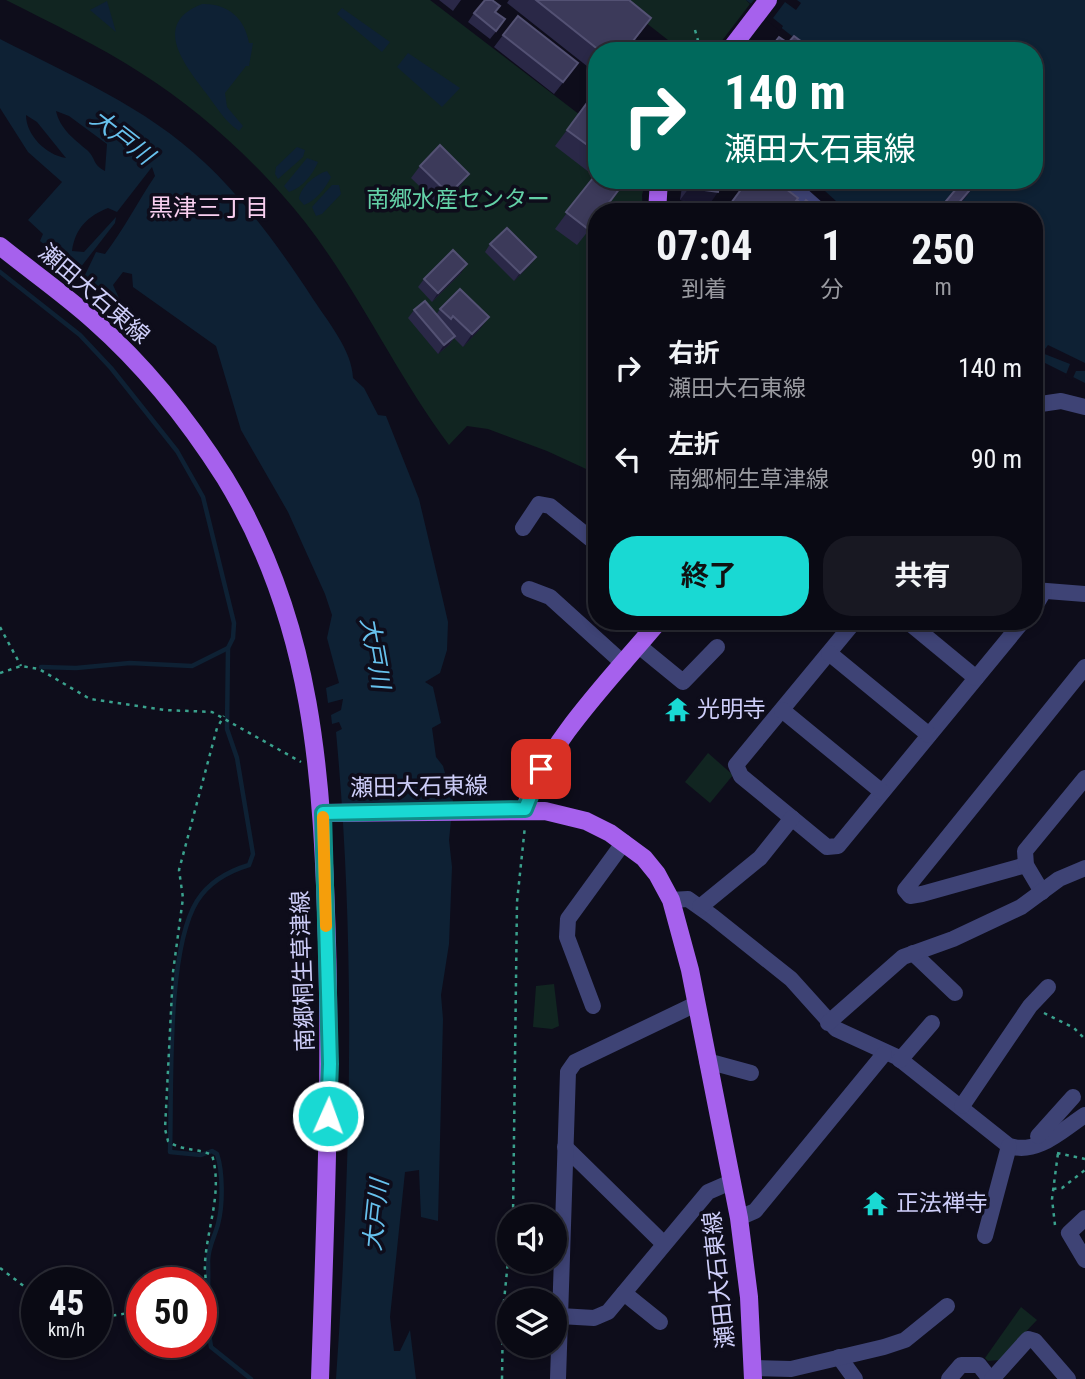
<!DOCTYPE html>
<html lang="ja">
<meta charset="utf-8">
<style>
:root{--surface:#0a0a14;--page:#181822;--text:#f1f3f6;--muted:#999aa0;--line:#2a2b34;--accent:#19d9d3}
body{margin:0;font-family:"Roboto Condensed","Noto Sans JP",sans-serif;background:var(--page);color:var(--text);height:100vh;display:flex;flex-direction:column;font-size:26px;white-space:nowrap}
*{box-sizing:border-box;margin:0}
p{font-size:23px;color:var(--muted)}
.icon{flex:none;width:38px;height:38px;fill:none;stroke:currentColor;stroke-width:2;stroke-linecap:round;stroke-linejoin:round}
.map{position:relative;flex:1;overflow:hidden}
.panel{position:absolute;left:588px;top:203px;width:455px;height:427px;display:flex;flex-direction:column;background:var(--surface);border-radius:28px;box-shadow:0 4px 10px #0003,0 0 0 2px var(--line)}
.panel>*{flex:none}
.banner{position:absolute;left:588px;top:42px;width:455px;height:147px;border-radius:28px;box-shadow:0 4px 10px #0003,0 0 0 2px var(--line);background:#00695c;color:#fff;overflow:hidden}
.fabs{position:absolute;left:497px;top:1204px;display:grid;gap:14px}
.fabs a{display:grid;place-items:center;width:70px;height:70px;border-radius:50%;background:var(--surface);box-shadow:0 4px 10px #0003,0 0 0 2px var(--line);font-size:35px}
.speed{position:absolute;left:21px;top:1267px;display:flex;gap:14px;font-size:35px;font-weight:700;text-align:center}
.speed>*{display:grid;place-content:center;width:91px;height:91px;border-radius:50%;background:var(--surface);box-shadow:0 4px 10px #0003,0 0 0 2px var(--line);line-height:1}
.speed small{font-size:18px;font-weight:400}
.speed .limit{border:10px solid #d22;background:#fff;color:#111}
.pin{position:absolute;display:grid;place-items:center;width:60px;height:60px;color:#fff;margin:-30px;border-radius:14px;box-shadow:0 4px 10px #0006}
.me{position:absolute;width:77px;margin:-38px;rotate:2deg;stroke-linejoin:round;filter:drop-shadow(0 0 5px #0008)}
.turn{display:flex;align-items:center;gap:24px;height:147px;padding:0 21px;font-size:32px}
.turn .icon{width:91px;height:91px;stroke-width:2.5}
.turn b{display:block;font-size:49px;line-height:60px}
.eta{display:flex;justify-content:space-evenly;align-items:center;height:119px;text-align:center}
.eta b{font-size:42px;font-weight:700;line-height:49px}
.cta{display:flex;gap:14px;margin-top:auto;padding:14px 21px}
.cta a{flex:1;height:80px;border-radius:28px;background:var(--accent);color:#111;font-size:28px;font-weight:700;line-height:80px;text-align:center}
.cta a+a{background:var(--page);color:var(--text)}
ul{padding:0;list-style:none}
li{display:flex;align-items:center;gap:21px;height:91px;padding:0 21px}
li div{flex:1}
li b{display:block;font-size:26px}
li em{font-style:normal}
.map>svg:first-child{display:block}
</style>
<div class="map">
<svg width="1085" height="1379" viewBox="0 0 1085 1379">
<rect width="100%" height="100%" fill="#0e0d1b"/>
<g fill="#112521">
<path d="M6 0H430L597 128V180L646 181 642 195 643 212H597V474L547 451 488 429 467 426 449 445C396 374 360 293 305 222 263 168 199 109 141 73 98 45 51 23 6 0Z"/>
<polygon points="617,0 746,0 750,4 714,51 682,51"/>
<polygon points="708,753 733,775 710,803 685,782"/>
<polygon points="554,984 559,1026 552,1029 533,1027 536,986"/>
<polygon points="1021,1307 1037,1320 999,1360 988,1361 985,1358"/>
</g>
<g fill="#0e2134" fill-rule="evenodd">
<polygon points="746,0 1085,0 1085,383 1039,360 1034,363 1034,212 848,212 813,180 1034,180 1034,51 811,51"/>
<polygon points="107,1 116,32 90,10"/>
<path d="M202 4C227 3 245 18 249 43H253L249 66H246L225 93 227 107 243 126 239 131C225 122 216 106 206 93 186 66 150 24 202 4Z"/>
<polygon points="342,8 390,42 382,52 337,14"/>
<path d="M0 39C70 75 146 107 204 162 244 199 284 254 313 299 328 322 352 350 353 378L364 388 378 415 386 416 419 499 442 596 448 622 447 650 440 673 425 682 433 687 441 723 432 728 436 757 443 766 453 801 449 840 452 867 449 944 441 995 443 1019 438 1221 421 1217 419 1170 405 1172 390 1317 394 1351H400L410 1330 416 1379H336C351 1165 356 946 336 732L342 729 339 722 332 724 331 715 341 710 343 699 328 703 326 688 339 683 327 638 332 615 325 594 288 512 241 430 216 346 133 287 132 274 123 272 113 285 119 298 110 296 84 277 96 252 105 254C124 229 137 203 155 176L152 167 117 212 108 208C88 216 75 228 72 251L84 252 116 217 115 223 77 272 40 241 43 234 28 220 62 182 28 152 0 108ZM56 111 69 116 107 144 105 171C92 164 96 158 87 150 74 139 60 129 56 111ZM26 115 37 122 66 158C46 155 26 135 26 115Z"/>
<polygon points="408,53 460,88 442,107 397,67"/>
<polygon points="297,147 305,150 303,157 278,179 275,174 276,167"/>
<path d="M307 158 318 162C313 174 302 188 289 192L284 186Z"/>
<path d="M327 171 331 177C326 187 316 201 304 205L299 199C300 187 316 174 327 171Z"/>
<polygon points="332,185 339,185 341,194 322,214 316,216 312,207"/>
</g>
<g fill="#0e0d1b">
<polygon points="754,0 797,0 801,3 796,10 785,2 773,18 783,26 780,31 749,6"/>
<polygon points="1048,345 1085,363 1085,371 1076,371 1072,380 1065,377 1070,364 1042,353"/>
</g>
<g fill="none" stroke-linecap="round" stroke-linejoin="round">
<g stroke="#0e2134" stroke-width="4.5">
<path d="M0 272 80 335 111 368 177 451 203 497 234 623 233 638 228 648 227 729 237 758 253 854 249 865C229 871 209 882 197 901 166 951 172 1090 170 1152L201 1155 212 1151 217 1154C223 1172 223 1205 218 1224 215 1236 208 1247 208 1261 209 1290 206 1318 211 1347L251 1379"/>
<polyline points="41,667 76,668 130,663 192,666 228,648"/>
</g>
<g stroke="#3aa18d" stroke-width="2.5" stroke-dasharray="3.5 5" stroke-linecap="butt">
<polyline points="695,30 701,51"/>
<polyline points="0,627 21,666"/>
<polyline points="0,673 21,666 39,669 90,699 165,710 212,712 301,762"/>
<polyline points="1044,1013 1074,1028 1085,1039"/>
<polyline points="1057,1153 1085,1159"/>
<polyline points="1053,1189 1062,1188 1085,1170"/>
<polyline points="513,1216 517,902 525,826"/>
<polyline points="1055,1225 1052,1199 1058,1153"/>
<polyline points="0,1268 37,1296"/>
<polyline points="203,1293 202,1312 206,1333 212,1334"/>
<path d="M201 1294C209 1284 204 1276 205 1263 207 1227 223 1192 212 1155 197 1148 181 1151 168 1141L165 1129 173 972 183 898 179 870 217 728 224 716"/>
<polyline points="96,1318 142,1311"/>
<polyline points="502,1379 503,1311 509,1251"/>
</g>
<g stroke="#3e4375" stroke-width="16">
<polyline points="785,180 821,212"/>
<polyline points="1034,405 1061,401 1085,407"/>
<polyline points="523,528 539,504 550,506 597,544"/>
<polyline points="529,589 550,597 624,664"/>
<polyline points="1034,590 1085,594"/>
<polyline points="1034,608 1044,591"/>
<polyline points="855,621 736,765 741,776 827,847 838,846 1023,621"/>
<polyline points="907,621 976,678"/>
<polyline points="639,646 683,682 717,647"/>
<polyline points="829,653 929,735"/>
<polyline points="782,710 882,792"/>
<polyline points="1026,865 922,894 910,896 905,890 1085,667"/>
<polyline points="1042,892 1026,865 1025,851 1085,778"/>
<path d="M671 900 688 899 712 916 791 979 836 1029 897 1057 1009 1146C1038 1155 1062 1130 1085 1115"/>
<polyline points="700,907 760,858 792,818"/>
<polyline points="913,953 955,993"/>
<polyline points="593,1006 567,937 568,919 624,842"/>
<polyline points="828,1023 903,957 953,939 1021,907 1059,879 1085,868"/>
<polyline points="900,1060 932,1023"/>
<polyline points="707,1061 751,1073"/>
<polyline points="962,1106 1030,1006 1048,987"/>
<polyline points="1038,1136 1073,1097"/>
<polyline points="565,1147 664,1244"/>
<polyline points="739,1218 755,1211 884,1054"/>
<polyline points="1085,1218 1069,1233 1085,1260"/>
<polyline points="985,1236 1009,1146"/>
<polyline points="624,1293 660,1322"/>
<polyline points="560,1316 594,1318 608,1312 708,1192 731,1182"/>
<polyline points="839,1357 855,1379"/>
<polyline points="752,1368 791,1369 884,1347 905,1340 947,1306"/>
<polyline points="558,1379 568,1072 575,1062 696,1004"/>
<polyline points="949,1379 961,1365 979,1365 990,1379"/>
<polyline points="992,1379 1028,1339 1035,1341 1068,1379"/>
</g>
<g stroke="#a661ed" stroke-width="18">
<polyline points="729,51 768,0"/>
<polyline points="657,212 659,180"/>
<path d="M0 246C31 271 64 294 93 320 144 365 189 421 225 478 314 624 322 776 327 942 331 1088 325 1233 320 1379"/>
<path d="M525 809C543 746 616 673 659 621"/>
<polyline points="323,813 545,811 586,821 610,833 644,858 657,874 671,900 690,970 739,1218 749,1297 753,1379"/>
</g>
</g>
<g fill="#2a2847">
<polygon points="439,0 461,0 453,11"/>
<polygon points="509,0 629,0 651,18 627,51 597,51 597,74 507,3"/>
<polygon points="496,12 499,28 490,39 468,22 474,13"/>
<polygon points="503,35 569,75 554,94 494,47"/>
<polygon points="597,111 597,220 577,245 555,229 594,176 555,146 567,130"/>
<polygon points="420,166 469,174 460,186 440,206 411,178"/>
<polygon points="683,180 720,180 709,205 680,200"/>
<polygon points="748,180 797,200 802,204 797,212 792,212 790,210 789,212 724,212"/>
<polygon points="490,244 530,265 514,281 485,252"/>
<polygon points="461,273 432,302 418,287 424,279"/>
<polygon points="440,309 480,329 463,347 454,338 449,345 438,354 408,318 414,310 436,315"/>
</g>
<g fill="#18162e">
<polygon points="651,18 627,51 625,51"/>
<polygon points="469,174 460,186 440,206 449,194"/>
<polygon points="626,180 627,180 603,212 602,212"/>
<polygon points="975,184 967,196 953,212 951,212"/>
<polygon points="689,188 718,192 709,205 680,200"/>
<polygon points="536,257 530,265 514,281 520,273"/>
<polygon points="467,264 461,273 432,302 438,293"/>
<polygon points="489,317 480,329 463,347 472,334"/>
<polygon points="455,336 449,345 438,354 444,345"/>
</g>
<g fill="#3c3a5a" stroke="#535173" stroke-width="2">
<polygon points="485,0 492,0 500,6 495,12 505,19 496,31 474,13"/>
<polygon points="536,0 629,0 651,18 625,51 600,51"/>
<polygon points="518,16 578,63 563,82 503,35"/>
<polygon points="794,36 806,45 801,51 768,51 779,37 788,43"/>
<polygon points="587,103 597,111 597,152 567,130"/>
<polygon points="440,145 469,174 449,194 420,166"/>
<polygon points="597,173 597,180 626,180 602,212 597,212 597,218 588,229 566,212"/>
<polygon points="690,180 720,180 718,192 689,188"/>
<polygon points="748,180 774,180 798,198 788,212 728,212 726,210"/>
<polygon points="964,180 972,180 975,184 951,212 937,212 956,189 966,182"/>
<polygon points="797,200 802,204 798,210 793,206"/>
<polygon points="806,200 821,212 802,212 799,210"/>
<polygon points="507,228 536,257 520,273 490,244"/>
<polygon points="453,250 467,264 438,293 424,279"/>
<polygon points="460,289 489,317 472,334 453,316 451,319 440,309"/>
<polygon points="425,301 455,336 444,345 414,310"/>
<polygon points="1034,359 1043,364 1034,378"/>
</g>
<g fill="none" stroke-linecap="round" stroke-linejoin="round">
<defs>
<polyline id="route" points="328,1116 330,1064 323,813 525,809 541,769"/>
</defs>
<use href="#route" stroke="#108d89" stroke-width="18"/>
<use href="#route" stroke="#19d9d3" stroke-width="12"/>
<polyline stroke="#f59e0b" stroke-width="12" points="323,817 326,926"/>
</g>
<defs>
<symbol id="temple-bare" viewBox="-9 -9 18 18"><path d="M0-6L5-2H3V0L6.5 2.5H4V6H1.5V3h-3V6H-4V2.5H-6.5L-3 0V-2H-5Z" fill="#19d9d3" stroke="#0e0d1b" stroke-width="2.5" paint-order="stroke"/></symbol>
</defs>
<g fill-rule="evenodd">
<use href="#temple-bare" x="660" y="692" width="35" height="35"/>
<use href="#temple-bare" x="858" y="1186" width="35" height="35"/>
</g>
<g text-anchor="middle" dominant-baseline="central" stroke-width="7" stroke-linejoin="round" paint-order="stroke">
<g font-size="23" fill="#63d0a6" stroke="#0e0d1b">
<text x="458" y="199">南郷水産センター</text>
</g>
<g font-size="23" fill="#cecef9" stroke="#0e0d1b">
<text transform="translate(94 294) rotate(41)">瀬田大石東線</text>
<text transform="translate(419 787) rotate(-1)">瀬田大石東線</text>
<text transform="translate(303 971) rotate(-92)">南郷桐生草津線</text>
<text transform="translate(719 1280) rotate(-96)">瀬田大石東線</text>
</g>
<g font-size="23" fill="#cecef9" stroke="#0e0d1b" text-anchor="start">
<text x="697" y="709">光明寺</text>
<text x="896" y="1203">正法禅寺</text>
</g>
<g font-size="24" font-style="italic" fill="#67c1ed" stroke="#0e0d1b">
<text transform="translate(122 137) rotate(38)">大戸川</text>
<text transform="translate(375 653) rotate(80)">大戸川</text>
<text transform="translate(376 1215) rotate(-84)">大戸川</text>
</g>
<g font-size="24" fill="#f9cff0" stroke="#0e0d1b">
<text x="209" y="208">黒津三丁目</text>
</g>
</g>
</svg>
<div class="fabs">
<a><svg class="icon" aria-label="sound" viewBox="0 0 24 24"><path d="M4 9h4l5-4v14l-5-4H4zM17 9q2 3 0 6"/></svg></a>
<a><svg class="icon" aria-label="layers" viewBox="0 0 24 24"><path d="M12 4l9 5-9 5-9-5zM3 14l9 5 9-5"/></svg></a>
</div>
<div class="speed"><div>45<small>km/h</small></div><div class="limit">50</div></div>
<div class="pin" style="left:541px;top:769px;background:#d93025"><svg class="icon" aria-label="arrive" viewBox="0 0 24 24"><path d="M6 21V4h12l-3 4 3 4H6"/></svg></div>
<svg class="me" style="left:328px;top:1116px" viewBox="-20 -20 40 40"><circle r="17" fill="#19d9d3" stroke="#fff" stroke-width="3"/><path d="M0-11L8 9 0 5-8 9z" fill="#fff"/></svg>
<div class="banner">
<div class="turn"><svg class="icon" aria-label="right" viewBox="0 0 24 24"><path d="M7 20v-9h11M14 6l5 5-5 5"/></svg><div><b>140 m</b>瀬田大石東線</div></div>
</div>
<section class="panel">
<div class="eta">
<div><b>07:04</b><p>到着</p></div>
<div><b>1</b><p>分</p></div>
<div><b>250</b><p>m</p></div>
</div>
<ul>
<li><svg class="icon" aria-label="right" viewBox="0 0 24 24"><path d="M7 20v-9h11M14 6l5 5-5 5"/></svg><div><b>右折</b><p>瀬田大石東線</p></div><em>140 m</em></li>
<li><svg class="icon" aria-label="left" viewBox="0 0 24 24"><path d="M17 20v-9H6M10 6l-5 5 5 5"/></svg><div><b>左折</b><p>南郷桐生草津線</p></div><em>90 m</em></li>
</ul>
<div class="cta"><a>終了</a><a>共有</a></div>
</section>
</div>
